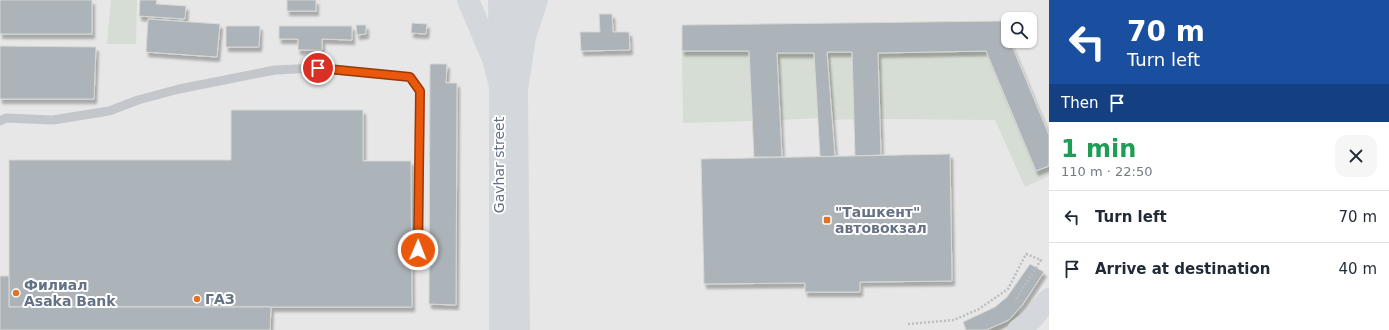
<!DOCTYPE html>
<meta charset="utf-8">
<style>
:root{--surface:#fff;--page:#f6f6f7;--text:#1f2937;--muted:#747a83;--line:#e0e1e3}
body{margin:0;font-family:"DejaVu Sans",sans-serif;background:var(--page);color:var(--text);height:100vh;display:flex;flex-direction:column;font-size:15px;white-space:nowrap}
*{box-sizing:border-box;margin:0}
p{font-size:13px;color:var(--muted)}
.icon{flex:none;width:22px;height:22px;fill:none;stroke:currentColor;stroke-width:2;stroke-linecap:round;stroke-linejoin:round}
.map{position:relative;flex:1;overflow:hidden}
.panel{display:flex;flex-direction:column;background:var(--surface);width:340px}
.panel>*{flex:none}
.top-card{background:#1a4fa0;color:#fff;overflow:hidden}
.buttons{position:absolute;left:1001px;top:12px;display:grid;gap:8px}
.buttons a{display:grid;place-items:center;width:36px;height:36px;border-radius:8px;background:var(--surface);box-shadow:0 1px 3px #0004;font-size:20px}
.pin{position:absolute;display:grid;place-items:center;width:34px;height:34px;color:#fff;margin:-17px;border:2px solid #fff;border-radius:50%;box-shadow:0 1px 4px #0007}
.me{position:absolute;width:44px;margin:-22px;rotate:1deg;stroke-linejoin:round;filter:drop-shadow(0 0 3px #0008)}
.turn{display:flex;align-items:center;gap:14px;height:84px;padding:0 12px;font-size:18px}
.turn .icon{width:52px;height:52px;stroke-width:2.5}
.turn b{display:block;font-size:28px;line-height:34px}
.then{display:flex;align-items:center;height:38px;padding:0 12px;background:#0003;gap:8px;font-size:15px}
.round{display:grid;place-items:center;flex:none;width:42px;height:42px;border-radius:12px;background:var(--page)}
.headline{display:flex;align-items:center;justify-content:space-between;height:68px;padding:0 12px}
h1{font-size:24px;font-weight:700;line-height:30px;color:#1e9e55}
ul{padding:0;list-style:none}
li{display:flex;align-items:center;gap:12px;height:52px;padding:0 12px;border-top:1px solid var(--line)}
li div{flex:1}
li b{display:block;font-size:15px}
li em{font-style:normal}
main{display:flex;flex:1;min-height:0}
.map>svg:first-child{display:block}
</style>
<main>
<div class="map">
<svg width="1049" height="330" viewBox="0 0 1049 330">
<defs>
<filter id="shadow"><feDropShadow dx="2.5" dy="4.5" stdDeviation="1" flood-color="#0004"/></filter>
</defs>
<rect width="100%" height="100%" fill="#f6f6f3"/>
<path fill="#e6e7e6" fill-rule="evenodd" d="M0 0H1049V330H0ZM1008 19H1030V41H1008Z"/>
<g fill="#d6ddd4">
<polygon points="111,0 137,0 136,44 107,44"/>
<polygon points="682,51 749,51 752,121 683,123"/>
<polygon points="986,51 1036,171 1049,166 1049,176 1025,187 995,120 880,119 878,53"/>
<polygon points="827,52 852,52 854,119 832,120"/>
<polygon points="777,53 814,53 818,118 780,120"/>
<polygon points="1017,311 1020,315 1001,330 986,330 1009,320"/>
</g>
<g fill="#acb3b9" stroke="#d7d8d5" filter="url(#shadow)">
<rect x="0" y="0" width="92" height="34"/>
<polygon points="140,0 157,0 156,4 186,6 185,19 139,16"/>
<rect x="287" y="0" width="29" height="11"/>
<polygon points="599,14 612,14 613,32 629,32 630,50 581,51 580,32 600,32"/>
<polygon points="148,19 220,24 217,57 146,52"/>
<polygon points="1002,21 1008,41 1010,41 1049,135 1049,166 1036,171 986,51 878,53 881,155 855,156 852,52 827,52 835,156 827,157 820,156 814,53 777,53 782,157 754,157 749,51 682,51 682,25"/>
<polygon points="412,23 427,24 426,34 411,33"/>
<polygon points="356,25 366,25 366,34 357,35"/>
<polygon points="226,26 260,26 259,47 226,47"/>
<polygon points="279,26 352,26 352,40 322,39 322,50 298,50 298,39 279,39"/>
<polygon points="0,46 96,47 94,99 0,99"/>
<polygon points="430,64 447,64 446,83 457,83 456,305 429,304"/>
<polygon points="231,110 363,110 363,161 411,161 412,307 9,307 9,160 231,160"/>
<polygon points="950,154 952,281 860,282 860,292 805,292 805,283 704,284 701,159"/>
<polygon points="1030,264 1044,272 1023,304 1009,320 986,330 966,330 963,322 995,307 1007,297"/>
<polygon points="0,276 9,276 9,307 271,307 270,330 0,330"/>
</g>
<g fill="none" stroke-linecap="round" stroke-linejoin="round">
<polyline stroke="#bdbec1" stroke-width="2.5" stroke-dasharray="2 2" stroke-linecap="butt" points="908,324 954,320 979,309 1008,289 1026,254 1041,260 1015,301"/>
<polyline stroke="#c3c6ca" stroke-width="9" points="0,121 6,118 53,120 109,111 138,100 179,89 275,70 318,68 410,77 420,91 419,250"/>
<g stroke="#d4d8dc" stroke-width="22">
<polyline points="499,0 500,79"/>
<polyline points="515,0 516,57"/>
</g>
<g stroke="#d4d8dc" stroke-width="22">
<polyline points="468,0 493,59 500,86 500,330"/>
<polyline points="519,330 517,89 525,37 537,0"/>
<polyline points="1018,330 1030,321 1049,299"/>
</g>
</g>
<g fill="none" stroke-linecap="round" stroke-linejoin="round">
<defs>
<polyline id="route" points="318,68 410,77 420,91 418,250"/>
</defs>
<use href="#route" stroke="#983908" stroke-width="10"/>
<use href="#route" stroke="#ea580c" stroke-width="7"/>
</g>
<g fill="#e17328" stroke="#fff" stroke-width="1.5">
<rect x="823" y="216" width="8" height="8" rx="2"/>
<circle cx="16" cy="293" r="4"/>
<circle cx="197" cy="299" r="4"/>
</g>
<g text-anchor="middle" dominant-baseline="central" stroke-width="4" stroke-linejoin="round" paint-order="stroke">
<g font-size="14" fill="#657184" stroke="#fff">
<text transform="translate(499 165) rotate(-90)">Gavhar street</text>
</g>
<g font-size="14" font-weight="bold" fill="#657184" stroke="#fff" text-anchor="start">
<text x="835" y="212">"Ташкент"<tspan x="835" dy="16">автовокзал</tspan></text>
<text x="24" y="285">Филиал<tspan x="24" dy="16">Asaka Bank</tspan></text>
<text x="205" y="299">ГАЗ</text>
</g>
</g>
</svg>
<div class="buttons">
<a><svg class="icon" aria-label="search" viewBox="0 0 24 24"><circle cx="10" cy="10" r="6"/><path d="M15 15l6 6"/></svg></a>
</div>
<div class="pin" style="left:318px;top:68px;background:#d93025"><svg class="icon" aria-label="arrive" viewBox="0 0 24 24"><path d="M6 21V4h12l-3 4 3 4H6"/></svg></div>
<svg class="me" style="left:418px;top:250px" viewBox="-20 -20 40 40"><circle r="17" fill="#ea580c" stroke="#fff" stroke-width="3"/><path d="M0-11L8 9 0 5-8 9z" fill="#fff"/></svg>
</div>
<section class="panel">
<div class="top-card">
<div class="turn"><svg class="icon" aria-label="left" viewBox="0 0 24 24"><path d="M17 20v-9H6M10 6l-5 5 5 5"/></svg><div><b>70 m</b>Turn left</div></div>
<div class="then">Then<svg class="icon" aria-label="arrive" viewBox="0 0 24 24"><path d="M6 21V4h12l-3 4 3 4H6"/></svg></div>
</div>
<div class="headline"><div><h1>1 min</h1><p>110 m · 22:50</p></div><a class="round"><svg class="icon" aria-label="close" viewBox="0 0 24 24"><path d="M6 6l12 12M18 6L6 18"/></svg></a></div>
<ul>
<li><svg class="icon" aria-label="left" viewBox="0 0 24 24"><path d="M17 20v-9H6M10 6l-5 5 5 5"/></svg><div><b>Turn left</b></div><em>70 m</em></li>
<li><svg class="icon" aria-label="arrive" viewBox="0 0 24 24"><path d="M6 21V4h12l-3 4 3 4H6"/></svg><div><b>Arrive at destination</b></div><em>40 m</em></li>
</ul>
</section>
</main>
